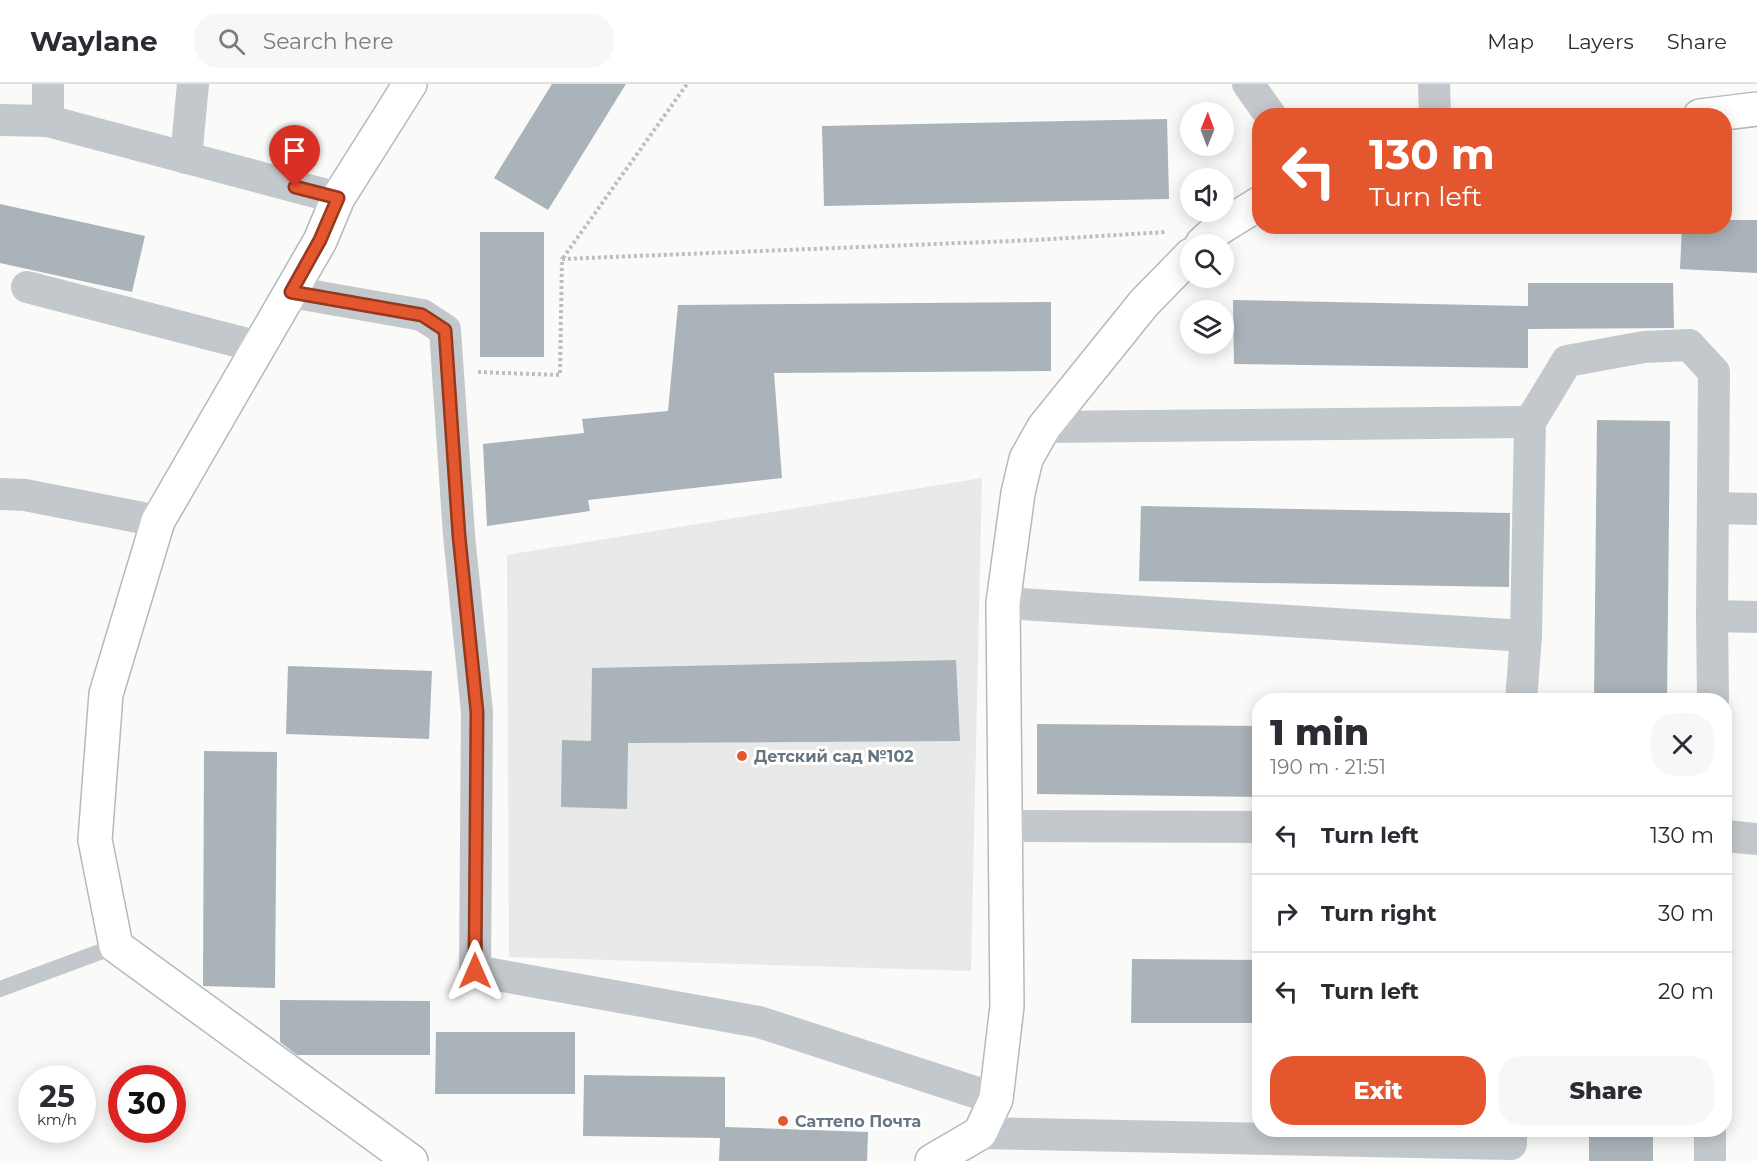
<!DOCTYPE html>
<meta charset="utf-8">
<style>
:root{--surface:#fff;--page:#f7f7f7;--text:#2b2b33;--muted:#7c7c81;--line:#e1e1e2;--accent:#e4572e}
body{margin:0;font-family:Montserrat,sans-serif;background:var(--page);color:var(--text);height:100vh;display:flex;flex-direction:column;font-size:22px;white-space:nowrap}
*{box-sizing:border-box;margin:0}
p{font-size:20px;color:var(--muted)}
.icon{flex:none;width:33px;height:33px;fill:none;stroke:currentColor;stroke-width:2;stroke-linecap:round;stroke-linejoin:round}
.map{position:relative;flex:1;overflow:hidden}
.panel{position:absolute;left:1252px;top:609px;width:480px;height:444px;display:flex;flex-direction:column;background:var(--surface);border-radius:24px;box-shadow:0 3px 15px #0003}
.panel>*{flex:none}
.hud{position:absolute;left:1252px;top:24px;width:480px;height:126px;border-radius:24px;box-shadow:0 3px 15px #0003;background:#e4572e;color:#fff;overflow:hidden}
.needle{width:39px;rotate:1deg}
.controls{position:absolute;left:1180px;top:18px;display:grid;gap:12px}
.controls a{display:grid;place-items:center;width:54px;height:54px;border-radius:50%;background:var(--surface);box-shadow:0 3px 15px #0003;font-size:30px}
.speed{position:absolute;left:18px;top:981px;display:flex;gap:12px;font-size:30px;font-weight:700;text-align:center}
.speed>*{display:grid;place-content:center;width:78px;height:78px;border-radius:50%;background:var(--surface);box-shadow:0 3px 15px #0003;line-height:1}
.speed small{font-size:15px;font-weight:400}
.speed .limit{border:9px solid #d22;background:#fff;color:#111}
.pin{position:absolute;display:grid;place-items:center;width:51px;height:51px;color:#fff;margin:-62px -26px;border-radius:50% 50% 50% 0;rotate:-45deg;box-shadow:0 0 6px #0007}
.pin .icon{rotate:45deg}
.me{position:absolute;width:66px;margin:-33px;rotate:0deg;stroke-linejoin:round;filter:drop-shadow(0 0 4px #0008)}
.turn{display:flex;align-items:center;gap:21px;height:126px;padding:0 18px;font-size:27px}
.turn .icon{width:78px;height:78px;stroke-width:2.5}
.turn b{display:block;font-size:42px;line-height:51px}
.round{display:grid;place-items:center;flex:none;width:63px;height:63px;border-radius:24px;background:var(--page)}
.summary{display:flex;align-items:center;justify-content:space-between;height:102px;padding:0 18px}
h1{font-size:36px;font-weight:800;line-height:45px}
.primary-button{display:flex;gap:12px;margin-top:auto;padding:12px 18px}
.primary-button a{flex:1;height:69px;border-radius:24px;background:var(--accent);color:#fff;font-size:24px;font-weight:800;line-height:69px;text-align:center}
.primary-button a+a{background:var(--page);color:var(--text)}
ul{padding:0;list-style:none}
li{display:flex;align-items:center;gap:18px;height:78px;padding:0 18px;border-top:2px solid var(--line)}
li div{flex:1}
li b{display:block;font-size:22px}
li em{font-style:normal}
header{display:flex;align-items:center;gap:36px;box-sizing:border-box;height:84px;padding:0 30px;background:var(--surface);border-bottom:2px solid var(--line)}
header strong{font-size:28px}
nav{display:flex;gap:33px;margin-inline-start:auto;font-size:21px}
.search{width:420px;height:54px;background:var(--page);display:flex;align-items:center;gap:15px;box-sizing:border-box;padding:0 21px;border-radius:24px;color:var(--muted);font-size:22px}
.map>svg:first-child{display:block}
</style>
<header>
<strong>Waylane</strong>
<div class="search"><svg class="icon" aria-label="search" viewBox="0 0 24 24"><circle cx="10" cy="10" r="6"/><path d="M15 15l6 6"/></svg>Search here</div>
<nav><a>Map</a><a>Layers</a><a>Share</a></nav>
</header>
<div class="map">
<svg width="1757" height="1077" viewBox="0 0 1757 1077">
<rect width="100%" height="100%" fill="#fafaf8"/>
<polygon fill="#e8e9e9" points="982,394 971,887 509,873 507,471"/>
<g fill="#aab3b9">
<polygon points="552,0 626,0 548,126 494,94"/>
<polygon points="1167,35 1169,115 824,122 822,42"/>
<polygon points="0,120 145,152 132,208 0,179"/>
<polygon points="1725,136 1757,136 1757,189 1680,185 1682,142 1725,142"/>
<rect x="480" y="148" width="64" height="125"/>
<polygon points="1528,199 1673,199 1674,244 1528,245 1528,284 1234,280 1233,216 1528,222"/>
<polygon points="1051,218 1051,287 774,289 782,394 588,416 590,427 487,442 483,360 584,349 582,335 668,327 678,221"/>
<polygon points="1597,336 1670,337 1667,616 1594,616"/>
<polygon points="1141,422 1510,429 1509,503 1139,497"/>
<polygon points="956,576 960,657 628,659 627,725 561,723 562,656 591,657 592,584"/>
<polygon points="288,582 432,587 429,655 286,650"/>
<polygon points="1037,640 1260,642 1260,713 1037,710"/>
<polygon points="204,667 277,668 275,904 203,902"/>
<polygon points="1132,875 1260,876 1260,939 1131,939"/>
<polygon points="280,916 430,917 430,971 297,971 280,958"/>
<polygon points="436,948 575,948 575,1010 435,1010"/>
<polygon points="584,991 725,993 725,1043 868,1048 867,1077 719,1077 720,1054 583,1052"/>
<rect x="1589" y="1046" width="64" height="31"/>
</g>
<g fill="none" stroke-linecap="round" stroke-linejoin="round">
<defs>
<g id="secondary">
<polyline points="410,0 338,114 320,157 158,437 106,610 95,756 116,862 411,1077"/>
<polyline points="1700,32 1757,25"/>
<polyline points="1202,160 1218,145 1260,119"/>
<polyline points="932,1077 980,1049 996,1015 1007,922 1003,519 1018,409 1026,375 1044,343 1144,219 1191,171"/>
</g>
</defs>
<use href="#secondary" stroke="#b3babf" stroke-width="36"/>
<g stroke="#bbbfc2" stroke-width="4" stroke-dasharray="3 3" stroke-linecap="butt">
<polyline points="563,174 687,0"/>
<polyline points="478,288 560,291 562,175 1035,156 1166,148"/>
</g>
<polyline stroke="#c3c8cc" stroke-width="16" points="0,905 116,862"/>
<g stroke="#c3c8cc" stroke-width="32">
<polyline points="1248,0 1271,32"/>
<polyline points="1434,0 1435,32"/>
<polyline points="0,36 48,37 48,0"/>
<polyline points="48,37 338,114"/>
<polyline points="186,74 193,0"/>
<polyline points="27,203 259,263"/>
<polyline points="291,208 422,231 445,246 459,451 477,628 475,887 759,938 996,1015"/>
<polyline points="1044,343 1530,338"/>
<polyline points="0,410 25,411 158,437"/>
<polyline points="1713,424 1757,425"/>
<polyline points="1003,519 1526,552"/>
<polyline points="1712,532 1757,533"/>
<polyline points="1521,616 1526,552 1530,338 1567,277 1644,263 1689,261 1714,288 1712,532 1713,616"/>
<polyline points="1006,742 1260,743"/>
<polyline points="1725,752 1757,755"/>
<polyline points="1710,1046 1710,1077"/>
<polyline points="980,1049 1511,1060 1511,1046"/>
</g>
<use href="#secondary" stroke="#fff" stroke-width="33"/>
</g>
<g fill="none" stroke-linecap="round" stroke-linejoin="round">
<defs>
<polyline id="route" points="295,103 338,114 320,156 291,208 422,231 445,246 459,452 477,628 475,887"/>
</defs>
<use href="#route" stroke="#94391e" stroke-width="15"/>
<use href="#route" stroke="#e4572e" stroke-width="10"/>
</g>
<g fill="#e4572e" stroke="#fff" stroke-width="2">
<circle cx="742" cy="672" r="6"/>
<circle cx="783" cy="1037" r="6"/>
</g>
<g text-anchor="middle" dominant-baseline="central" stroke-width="6" stroke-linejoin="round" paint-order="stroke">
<g font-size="16" font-weight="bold" fill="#657683" stroke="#fff" text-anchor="start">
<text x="754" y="672">Детский сад №102</text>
<text x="795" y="1037">Саттепо Почта</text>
</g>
</g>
</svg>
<div class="controls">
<a><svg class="needle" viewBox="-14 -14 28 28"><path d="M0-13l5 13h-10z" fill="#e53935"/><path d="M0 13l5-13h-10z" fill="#7c7c81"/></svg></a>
<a><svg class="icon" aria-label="sound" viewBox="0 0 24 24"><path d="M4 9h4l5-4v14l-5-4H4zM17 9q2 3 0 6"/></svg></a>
<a><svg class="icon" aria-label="search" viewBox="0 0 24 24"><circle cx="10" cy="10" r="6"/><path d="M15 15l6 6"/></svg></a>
<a><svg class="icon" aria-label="layers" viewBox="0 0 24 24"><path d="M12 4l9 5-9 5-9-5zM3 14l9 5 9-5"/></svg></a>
</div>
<div class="speed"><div>25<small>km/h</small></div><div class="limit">30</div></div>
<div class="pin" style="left:295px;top:103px;background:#d93025"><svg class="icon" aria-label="arrive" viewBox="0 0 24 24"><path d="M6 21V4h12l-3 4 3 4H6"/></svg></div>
<svg class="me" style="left:475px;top:887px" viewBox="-20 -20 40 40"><path d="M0-17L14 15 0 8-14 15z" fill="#e4572e" stroke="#fff" stroke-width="4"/></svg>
<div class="hud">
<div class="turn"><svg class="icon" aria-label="left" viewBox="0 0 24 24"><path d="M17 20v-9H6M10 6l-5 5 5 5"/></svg><div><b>130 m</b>Turn left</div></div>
</div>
<section class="panel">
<div class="summary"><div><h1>1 min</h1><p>190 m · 21:51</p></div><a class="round"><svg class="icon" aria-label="close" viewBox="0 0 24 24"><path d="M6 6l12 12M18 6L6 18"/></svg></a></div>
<ul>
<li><svg class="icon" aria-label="left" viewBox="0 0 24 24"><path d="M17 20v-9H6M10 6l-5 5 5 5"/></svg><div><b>Turn left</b></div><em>130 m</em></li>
<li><svg class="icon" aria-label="right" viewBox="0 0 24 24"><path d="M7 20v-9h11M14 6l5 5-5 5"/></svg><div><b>Turn right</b></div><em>30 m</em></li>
<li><svg class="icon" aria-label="left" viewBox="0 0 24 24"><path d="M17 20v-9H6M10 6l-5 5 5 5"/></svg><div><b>Turn left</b></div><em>20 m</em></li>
</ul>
<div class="primary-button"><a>Exit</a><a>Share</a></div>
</section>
</div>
